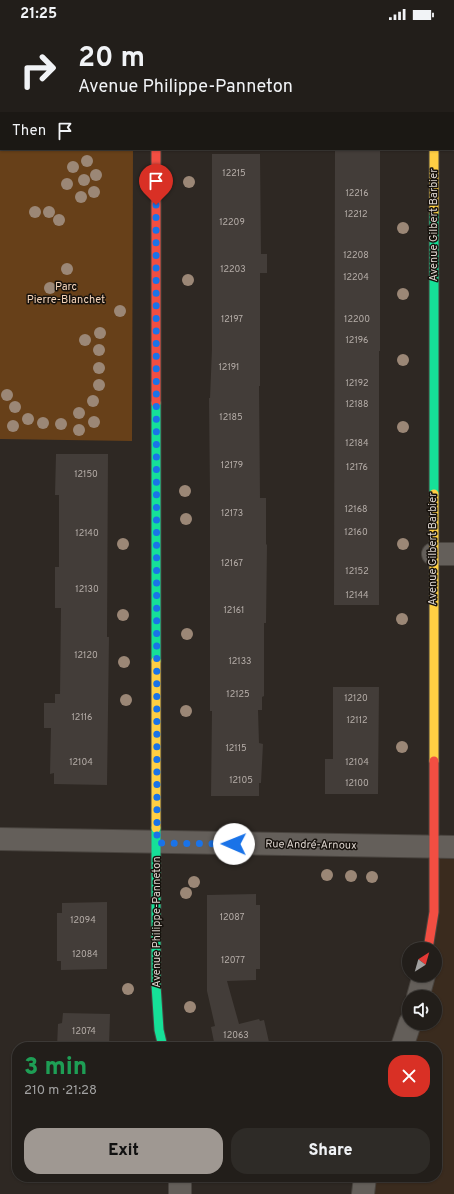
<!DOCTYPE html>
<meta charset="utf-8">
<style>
:root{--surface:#221e1a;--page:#2e2b27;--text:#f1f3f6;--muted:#a2a2a2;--line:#3f3c39;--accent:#9f9892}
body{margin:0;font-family:Overpass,sans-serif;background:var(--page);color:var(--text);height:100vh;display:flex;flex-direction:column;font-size:15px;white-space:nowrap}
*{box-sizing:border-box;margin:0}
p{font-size:13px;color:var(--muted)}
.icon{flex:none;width:22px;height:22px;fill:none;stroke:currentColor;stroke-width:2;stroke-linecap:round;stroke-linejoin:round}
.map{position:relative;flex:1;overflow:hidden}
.side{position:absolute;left:12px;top:1014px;width:430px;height:140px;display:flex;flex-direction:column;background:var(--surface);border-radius:16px;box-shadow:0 1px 3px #0004,0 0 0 1px var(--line)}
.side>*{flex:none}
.hud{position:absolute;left:0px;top:0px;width:454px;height:122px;box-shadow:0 1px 3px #0004,0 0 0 1px var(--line);background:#221e1a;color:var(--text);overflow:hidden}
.needle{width:26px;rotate:37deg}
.controls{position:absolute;left:402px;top:914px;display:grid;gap:8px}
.controls a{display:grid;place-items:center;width:40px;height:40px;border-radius:50%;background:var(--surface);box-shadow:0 1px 3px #0004,0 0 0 1px var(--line);font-size:20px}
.pin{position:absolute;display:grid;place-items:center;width:34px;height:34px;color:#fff;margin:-41px -17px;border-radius:50% 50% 50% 0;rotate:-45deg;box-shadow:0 0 4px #0007}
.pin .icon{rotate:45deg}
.me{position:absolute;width:44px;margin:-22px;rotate:271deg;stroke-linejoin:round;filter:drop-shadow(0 0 3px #0008)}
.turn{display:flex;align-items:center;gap:14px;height:84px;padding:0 12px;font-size:18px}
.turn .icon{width:52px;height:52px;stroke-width:2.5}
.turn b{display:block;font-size:28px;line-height:34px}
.then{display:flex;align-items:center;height:38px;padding:0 12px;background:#0003;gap:8px;font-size:15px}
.round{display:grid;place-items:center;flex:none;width:42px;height:42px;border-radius:16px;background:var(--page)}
.summary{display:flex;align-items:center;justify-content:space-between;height:68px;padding:0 12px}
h1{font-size:24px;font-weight:800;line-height:30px;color:#1e9e55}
.button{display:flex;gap:8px;margin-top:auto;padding:8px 12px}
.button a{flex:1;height:46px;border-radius:16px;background:var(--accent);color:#111;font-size:16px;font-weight:800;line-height:46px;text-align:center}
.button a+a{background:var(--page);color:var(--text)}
.status{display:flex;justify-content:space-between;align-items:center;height:28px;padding:0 20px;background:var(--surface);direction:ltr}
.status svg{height:11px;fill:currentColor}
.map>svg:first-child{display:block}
</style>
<div class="status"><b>21:25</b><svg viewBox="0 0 49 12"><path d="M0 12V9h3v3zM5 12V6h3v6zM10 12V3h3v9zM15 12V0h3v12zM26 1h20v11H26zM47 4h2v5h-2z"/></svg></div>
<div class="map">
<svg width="454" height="1166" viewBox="0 0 454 1166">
<rect width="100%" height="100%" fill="#2e2823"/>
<polygon fill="#3a2b1e" points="433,819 454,819 454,1166 363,1166 365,1149 437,1149 437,1019 402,1019 410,995 435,995 435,969 418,969 424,947 435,947"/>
<polygon fill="#674019" points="0,0 133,0 1,1 1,121 133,121 132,413 0,411"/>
<g fill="#433d39">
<polygon points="335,121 380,121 380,323 379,323 379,577 334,577"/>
<polygon points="212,126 260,126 261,226 267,226 267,245 260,245 260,358 259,358 260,470 266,470 266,516 267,517 266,595 264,595 264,668 262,669 262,682 258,682 259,715 263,716 261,755 259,755 259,768 211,768 212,683 210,683 210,467 209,370 210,370 212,321"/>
<polygon points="56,426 108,426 107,609 109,609 107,757 54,756 54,745 50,746 51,700 44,700 44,675 55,675 55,666 60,666 61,580 55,580 55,539 59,539 59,467 55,467"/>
<polygon points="333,659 379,659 378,766 325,766 325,731 333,731"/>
<polygon points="256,866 256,877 260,877 260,941 256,941 256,952 227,953 239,996 259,991 260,993 264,992 269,1014 265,1015 266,1019 215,1019 211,999 215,998 207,963 207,867"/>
<polygon points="107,874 107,941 61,942 61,933 57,933 57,885 62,885 62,875"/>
<polygon points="63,985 110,986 109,1019 57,1019 58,996 62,995"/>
</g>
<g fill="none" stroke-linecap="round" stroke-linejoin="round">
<defs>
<g id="street">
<polyline points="156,1 156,0"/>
<polyline points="434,1 434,0"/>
<polyline points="433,526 454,526"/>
<polyline points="0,811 454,819"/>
<polyline points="418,969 424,947"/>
<polyline points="402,1019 410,995"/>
<polyline points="180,1149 180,1166"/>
<polyline points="363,1166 365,1149"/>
</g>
<g id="fast">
<polyline points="434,185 434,466"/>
<polyline points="156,375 156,633"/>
<polyline points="156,800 156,957 159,1002 163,1019"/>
</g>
<g id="slow">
<polyline points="434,121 434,185"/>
<polyline points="434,466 434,733"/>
<polyline points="156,633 156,800"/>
</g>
<g id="jam">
<polyline points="156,121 156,375"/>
<polyline points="428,921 434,884 434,733"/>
</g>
</defs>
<use href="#street" stroke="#49443f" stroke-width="24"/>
<use href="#fast" stroke="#49443f" stroke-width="11"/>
<use href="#slow" stroke="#49443f" stroke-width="11"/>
<use href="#jam" stroke="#49443f" stroke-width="11"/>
<use href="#street" stroke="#645f5a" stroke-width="22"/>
<use href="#fast" stroke="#16e098" stroke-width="9"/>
<use href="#slow" stroke="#ffcf43" stroke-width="9"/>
<use href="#jam" stroke="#f24e42" stroke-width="9"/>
</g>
<g fill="#9b8776">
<circle cx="87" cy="133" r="6"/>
<circle cx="73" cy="139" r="6"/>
<circle cx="96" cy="147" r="6"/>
<circle cx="84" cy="152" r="6"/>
<circle cx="189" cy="154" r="6"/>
<circle cx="67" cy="156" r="6"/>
<circle cx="94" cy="164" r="6"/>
<circle cx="81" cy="169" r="6"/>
<circle cx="35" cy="184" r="6"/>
<circle cx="49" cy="184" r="6"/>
<circle cx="59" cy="192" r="6"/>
<circle cx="403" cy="200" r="6"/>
<circle cx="67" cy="241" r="6"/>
<circle cx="188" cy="252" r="6"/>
<circle cx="50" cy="260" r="6"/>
<circle cx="403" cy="266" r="6"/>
<circle cx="120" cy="283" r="6"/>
<circle cx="100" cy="305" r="6"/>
<circle cx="85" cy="312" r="6"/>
<circle cx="99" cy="322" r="6"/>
<circle cx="403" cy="332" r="6"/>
<circle cx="99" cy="340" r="6"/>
<circle cx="99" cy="357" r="6"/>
<circle cx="7" cy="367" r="6"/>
<circle cx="93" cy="373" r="6"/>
<circle cx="15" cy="379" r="6"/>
<circle cx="79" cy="385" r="6"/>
<circle cx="28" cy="391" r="6"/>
<circle cx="94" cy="394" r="6"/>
<circle cx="43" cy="395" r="6"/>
<circle cx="61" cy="396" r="6"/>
<circle cx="13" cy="398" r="6"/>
<circle cx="403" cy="399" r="6"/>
<circle cx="79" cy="402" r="6"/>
<circle cx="185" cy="463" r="6"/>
<circle cx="186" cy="491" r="6"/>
<circle cx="123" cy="516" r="6"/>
<circle cx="403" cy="516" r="6"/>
<circle cx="123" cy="587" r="6"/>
<circle cx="402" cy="591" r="6"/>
<circle cx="187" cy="606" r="6"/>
<circle cx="124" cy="634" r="6"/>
<circle cx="126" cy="672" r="6"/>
<circle cx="186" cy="683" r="6"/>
<circle cx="402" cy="719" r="6"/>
<circle cx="327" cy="847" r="6"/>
<circle cx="351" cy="848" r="6"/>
<circle cx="372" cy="849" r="6"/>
<circle cx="194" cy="854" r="6"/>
<circle cx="186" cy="865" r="6"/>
<circle cx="128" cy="961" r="6"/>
<circle cx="190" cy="979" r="6"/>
</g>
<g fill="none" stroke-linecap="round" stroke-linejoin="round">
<polyline stroke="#1a73e8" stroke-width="7" stroke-dasharray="0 12.6" points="156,177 157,815 234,816"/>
</g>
<g text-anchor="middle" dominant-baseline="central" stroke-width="3" stroke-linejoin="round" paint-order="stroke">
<g font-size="9" fill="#b6aea9">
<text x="234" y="145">12215</text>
<text x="357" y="165">12216</text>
<text x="356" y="186">12212</text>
<text x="232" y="194">12209</text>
<text x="356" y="227">12208</text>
<text x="233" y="241">12203</text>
<text x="356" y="249">12204</text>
<text x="232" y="291">12197</text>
<text x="357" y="291">12200</text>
<text x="357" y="312">12196</text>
<text x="229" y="339">12191</text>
<text x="357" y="355">12192</text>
<text x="357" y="376">12188</text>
<text x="231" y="389">12185</text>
<text x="357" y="415">12184</text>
<text x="232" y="437">12179</text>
<text x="357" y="439">12176</text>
<text x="86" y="446">12150</text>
<text x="356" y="481">12168</text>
<text x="232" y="485">12173</text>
<text x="356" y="504">12160</text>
<text x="87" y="505">12140</text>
<text x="232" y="535">12167</text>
<text x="357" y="543">12152</text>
<text x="87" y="561">12130</text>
<text x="357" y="567">12144</text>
<text x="234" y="582">12161</text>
<text x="86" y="627">12120</text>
<text x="240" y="633">12133</text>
<text x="238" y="666">12125</text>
<text x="356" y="670">12120</text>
<text x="82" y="689">12116</text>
<text x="357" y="692">12112</text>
<text x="236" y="720">12115</text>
<text x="81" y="734">12104</text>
<text x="357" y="734">12104</text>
<text x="241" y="752">12105</text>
<text x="357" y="755">12100</text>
<text x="232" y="889">12087</text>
<text x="83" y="892">12094</text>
<text x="85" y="926">12084</text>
<text x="233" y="932">12077</text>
<text x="84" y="1003">12074</text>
<text x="236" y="1007">12063</text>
</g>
<g font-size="11" fill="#dcd4ce" stroke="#17120d">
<text transform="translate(434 197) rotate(-90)">Avenue Gilbert Barbier</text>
<text transform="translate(433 521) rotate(-90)">Avenue Gilbert Barbier</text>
<text transform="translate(311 817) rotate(1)">Rue André-Arnoux</text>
<text transform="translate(157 894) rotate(-90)">Avenue Philippe-Panneton</text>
</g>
<g font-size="11" fill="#f4d4ba" stroke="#17120d">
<text x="66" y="259">Parc<tspan x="66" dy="13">Pierre-Blanchet</tspan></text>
</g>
</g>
</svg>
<div class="controls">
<a><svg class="needle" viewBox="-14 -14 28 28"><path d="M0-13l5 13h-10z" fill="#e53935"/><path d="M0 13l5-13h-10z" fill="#a2a2a2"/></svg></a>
<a><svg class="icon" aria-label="sound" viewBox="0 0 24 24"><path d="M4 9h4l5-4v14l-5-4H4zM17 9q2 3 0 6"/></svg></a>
</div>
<div class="pin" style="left:156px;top:177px;background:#d93025"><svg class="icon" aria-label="arrive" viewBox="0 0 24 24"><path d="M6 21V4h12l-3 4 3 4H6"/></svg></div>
<svg class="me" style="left:234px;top:816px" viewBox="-20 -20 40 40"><circle r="19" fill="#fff"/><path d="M0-13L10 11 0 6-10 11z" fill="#1a73e8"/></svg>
<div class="hud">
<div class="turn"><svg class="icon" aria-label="right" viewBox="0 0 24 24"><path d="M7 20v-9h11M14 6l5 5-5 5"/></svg><div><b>20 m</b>Avenue Philippe-Panneton</div></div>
<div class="then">Then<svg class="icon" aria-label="arrive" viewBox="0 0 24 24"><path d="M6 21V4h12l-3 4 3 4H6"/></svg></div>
</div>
<section class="side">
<div class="summary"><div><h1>3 min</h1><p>210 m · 21:28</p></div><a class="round" style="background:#d93025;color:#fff"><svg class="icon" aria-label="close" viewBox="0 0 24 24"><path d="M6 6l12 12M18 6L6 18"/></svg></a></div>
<div class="button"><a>Exit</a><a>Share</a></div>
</section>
</div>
